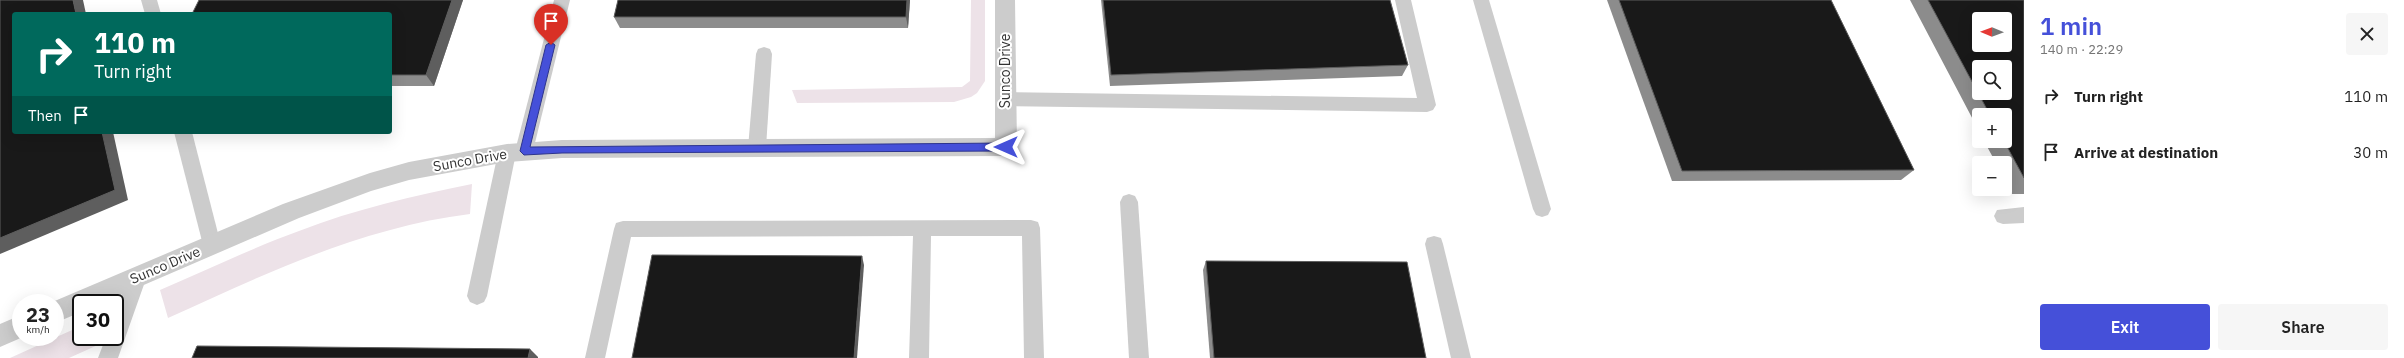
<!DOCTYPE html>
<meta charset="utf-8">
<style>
:root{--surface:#fff;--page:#f6f6f6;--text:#222;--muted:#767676;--accent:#4550d9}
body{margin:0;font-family:"IBM Plex Sans",sans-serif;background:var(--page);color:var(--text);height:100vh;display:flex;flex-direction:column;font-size:15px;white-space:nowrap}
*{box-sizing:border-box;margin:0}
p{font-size:13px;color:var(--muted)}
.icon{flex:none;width:22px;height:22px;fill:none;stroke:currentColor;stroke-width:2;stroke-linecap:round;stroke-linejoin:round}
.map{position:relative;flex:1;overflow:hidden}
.sheet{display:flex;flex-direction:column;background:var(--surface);width:380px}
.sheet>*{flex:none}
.hud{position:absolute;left:12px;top:12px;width:380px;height:122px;border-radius:4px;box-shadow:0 4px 16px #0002;background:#00695c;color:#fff;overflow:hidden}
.needle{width:26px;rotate:271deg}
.buttons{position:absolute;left:1972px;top:12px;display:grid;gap:8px}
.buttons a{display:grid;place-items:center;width:40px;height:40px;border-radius:4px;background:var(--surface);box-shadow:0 4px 16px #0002;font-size:20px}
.speed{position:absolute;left:12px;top:294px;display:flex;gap:8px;font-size:20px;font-weight:700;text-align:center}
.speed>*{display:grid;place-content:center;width:52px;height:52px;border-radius:50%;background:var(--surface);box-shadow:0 4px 16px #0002;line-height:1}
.speed small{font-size:10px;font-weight:400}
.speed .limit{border:2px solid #111;border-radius:6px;background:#fff;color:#111}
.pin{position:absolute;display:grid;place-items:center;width:34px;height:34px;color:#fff;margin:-41px -17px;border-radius:50% 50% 50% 0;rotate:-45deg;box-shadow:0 0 4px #0007}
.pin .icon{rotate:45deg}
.me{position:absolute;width:44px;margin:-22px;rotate:270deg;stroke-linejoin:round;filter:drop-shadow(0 0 3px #0008)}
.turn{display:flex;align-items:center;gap:14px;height:84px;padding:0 16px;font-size:18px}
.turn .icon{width:52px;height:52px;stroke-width:2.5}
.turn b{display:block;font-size:28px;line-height:34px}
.then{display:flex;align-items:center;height:38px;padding:0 16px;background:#0003;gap:8px;font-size:15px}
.round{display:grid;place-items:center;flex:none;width:42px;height:42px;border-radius:4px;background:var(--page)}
.summary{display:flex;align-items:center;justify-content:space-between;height:68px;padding:0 16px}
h1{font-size:24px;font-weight:600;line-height:30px;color:var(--accent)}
.action{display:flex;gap:8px;margin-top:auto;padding:8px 16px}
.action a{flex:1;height:46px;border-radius:4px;background:var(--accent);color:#fff;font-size:16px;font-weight:600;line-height:46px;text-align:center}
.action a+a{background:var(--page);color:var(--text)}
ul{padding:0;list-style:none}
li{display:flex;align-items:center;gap:12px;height:56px;padding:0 16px}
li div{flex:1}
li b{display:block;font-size:15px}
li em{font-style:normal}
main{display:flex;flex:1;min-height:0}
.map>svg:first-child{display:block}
</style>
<main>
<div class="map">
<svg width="2024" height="358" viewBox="0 0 2024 358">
<rect width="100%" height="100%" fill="#fff"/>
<g fill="#ede2e8">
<polygon points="971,0 985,0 985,81 977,93 971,97 954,102 797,103 792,90 962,87 970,81"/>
<path d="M472 184 470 214C364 227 264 274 168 318L160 290C207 270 252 248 299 231 355 209 414 196 472 184Z"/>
<polygon points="81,326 81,337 97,337 100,344 69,358 10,358"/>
</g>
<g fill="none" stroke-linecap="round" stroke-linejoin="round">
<g fill="#ccc" fill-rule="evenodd">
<polygon points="141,0 157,0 161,14 145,14"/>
<polygon points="554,0 570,0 533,151 530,156 524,158 518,156 515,151"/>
<polygon points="1395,0 1411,0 1436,105 1433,110 1427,112 1005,106 999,104 996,99 999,94 1005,92 1417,98"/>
<polygon points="1473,0 1489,0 1551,209 1548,215 1542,217 1536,215 1533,209"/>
<polygon points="764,47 770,49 772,54 766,148 763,153 757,155 751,153 748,148 756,54 758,49"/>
<polygon points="174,132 192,132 221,245 219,251 212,253 205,251 203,245"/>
<polygon points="507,145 513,148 516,153 487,296 484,302 477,305 470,302 467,296 498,153 501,148"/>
<polygon points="1129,194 1135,196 1138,202 1149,358 1129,358 1120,202 1123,196"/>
<polygon points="2024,207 2024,223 2003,224 1997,222 1994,216 1997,210"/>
<polygon points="1031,220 1038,222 1040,228 1044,358 1024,358 1022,236 931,236 929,358 909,358 913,236 631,237 605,358 585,358 614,229 616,223 623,221"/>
<polygon points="1434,236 1441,238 1443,244 1471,358 1451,358 1425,244 1427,238"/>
<polygon points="138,267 145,270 147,276 118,358 98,358 106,337 115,337 115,313 131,270"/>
</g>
<g fill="#ccc" fill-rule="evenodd">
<polygon points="995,0 1015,0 1017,147 1014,153 1006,156 562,158 507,162 409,180 371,191 299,218 102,303 81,303 81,312 55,323 55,303 50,303 283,204 370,173 409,162 507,144 562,140 995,138"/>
<polygon points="21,315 23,337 0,347 0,324"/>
</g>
</g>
<g fill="#8c8c8c">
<polygon points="199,0 463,0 434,86 390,86 390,14"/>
<polygon points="618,0 910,0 908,28 620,28 614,17"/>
<polygon points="1101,0 1390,0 1408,65 1402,76 1110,86"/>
<polygon points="1607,0 1831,0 1914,170 1901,180 1672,181"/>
<polygon points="1910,0 2024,0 2024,194 2012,194 2005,180 2005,163 1996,163 1984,141 2005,141 2005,115 1979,115 1979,131"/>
<polygon points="1206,261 1426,358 1210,358 1203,270"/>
</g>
<g fill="#5e5e5e">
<polygon points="73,0 83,0 86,14 76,14"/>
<polygon points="452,0 463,0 434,86 426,75"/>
<polygon points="907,0 910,0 908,28 906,17"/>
<polygon points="102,132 113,132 128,200 0,254 0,238"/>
<polygon points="862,256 864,265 857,358 854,358"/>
<polygon points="530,349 538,357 538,358 528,358"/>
</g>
<g fill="#191919" stroke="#5e5e5e" fill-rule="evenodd">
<polygon points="0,0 73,0 76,14 14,14 14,132 102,132 115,190 0,238"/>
<polygon points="199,0 452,0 426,75 390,75 390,14 192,14"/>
<polygon points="618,0 907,0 906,17 614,17"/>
<polygon points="1103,0 1390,0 1408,65 1111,75"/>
<polygon points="1619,0 1831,0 1914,170 1682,171"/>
<path d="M1928 0H2024V178L2004 141H2005V115H1990ZM1979 19H2005V45H1979ZM1979 67H2005V93H1979Z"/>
<polygon points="652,255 862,256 854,358 632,358"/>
<polygon points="1206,261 1407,262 1426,358 1214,358"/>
<polygon points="197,346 530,349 528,358 192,358"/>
</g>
<polygon fill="#4550d9" stroke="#2d348d" points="551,42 555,45 530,147 1006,143 1010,147 1006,151 562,153 524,155 520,151 546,45"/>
<g text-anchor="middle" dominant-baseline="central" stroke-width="4" stroke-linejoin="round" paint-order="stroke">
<g font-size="14" fill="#323232" stroke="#fff">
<text transform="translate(1005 71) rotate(-90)">Sunco Drive</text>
<text transform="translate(470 160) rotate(-10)">Sunco Drive</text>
<text transform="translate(165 265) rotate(-23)">Sunco Drive</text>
</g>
</g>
</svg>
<div class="buttons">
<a><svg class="needle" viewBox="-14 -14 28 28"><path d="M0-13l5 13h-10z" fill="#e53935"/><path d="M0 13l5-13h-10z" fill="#767676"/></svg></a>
<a><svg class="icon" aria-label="search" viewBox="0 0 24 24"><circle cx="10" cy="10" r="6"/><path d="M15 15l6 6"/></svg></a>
<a>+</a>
<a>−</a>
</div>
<div class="speed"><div>23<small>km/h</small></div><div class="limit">30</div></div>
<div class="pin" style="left:551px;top:45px;background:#d93025"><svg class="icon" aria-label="arrive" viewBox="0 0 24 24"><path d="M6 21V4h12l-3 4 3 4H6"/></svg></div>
<svg class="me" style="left:1006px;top:147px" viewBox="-20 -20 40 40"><path d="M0-17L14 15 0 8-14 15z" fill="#4550d9" stroke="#fff" stroke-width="4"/></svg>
<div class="hud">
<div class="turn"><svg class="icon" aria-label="right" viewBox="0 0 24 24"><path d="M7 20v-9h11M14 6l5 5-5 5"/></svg><div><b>110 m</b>Turn right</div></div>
<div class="then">Then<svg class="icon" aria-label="arrive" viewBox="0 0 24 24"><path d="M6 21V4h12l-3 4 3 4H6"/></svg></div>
</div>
</div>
<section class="sheet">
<div class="summary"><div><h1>1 min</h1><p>140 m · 22:29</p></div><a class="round"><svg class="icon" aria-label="close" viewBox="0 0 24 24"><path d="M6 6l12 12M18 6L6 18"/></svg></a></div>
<ul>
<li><svg class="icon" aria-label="right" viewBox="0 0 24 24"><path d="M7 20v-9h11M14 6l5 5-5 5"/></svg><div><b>Turn right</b></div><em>110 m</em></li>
<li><svg class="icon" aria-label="arrive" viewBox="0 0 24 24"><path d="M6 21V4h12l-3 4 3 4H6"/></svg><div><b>Arrive at destination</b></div><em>30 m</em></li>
</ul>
<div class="action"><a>Exit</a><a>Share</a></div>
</section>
</main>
